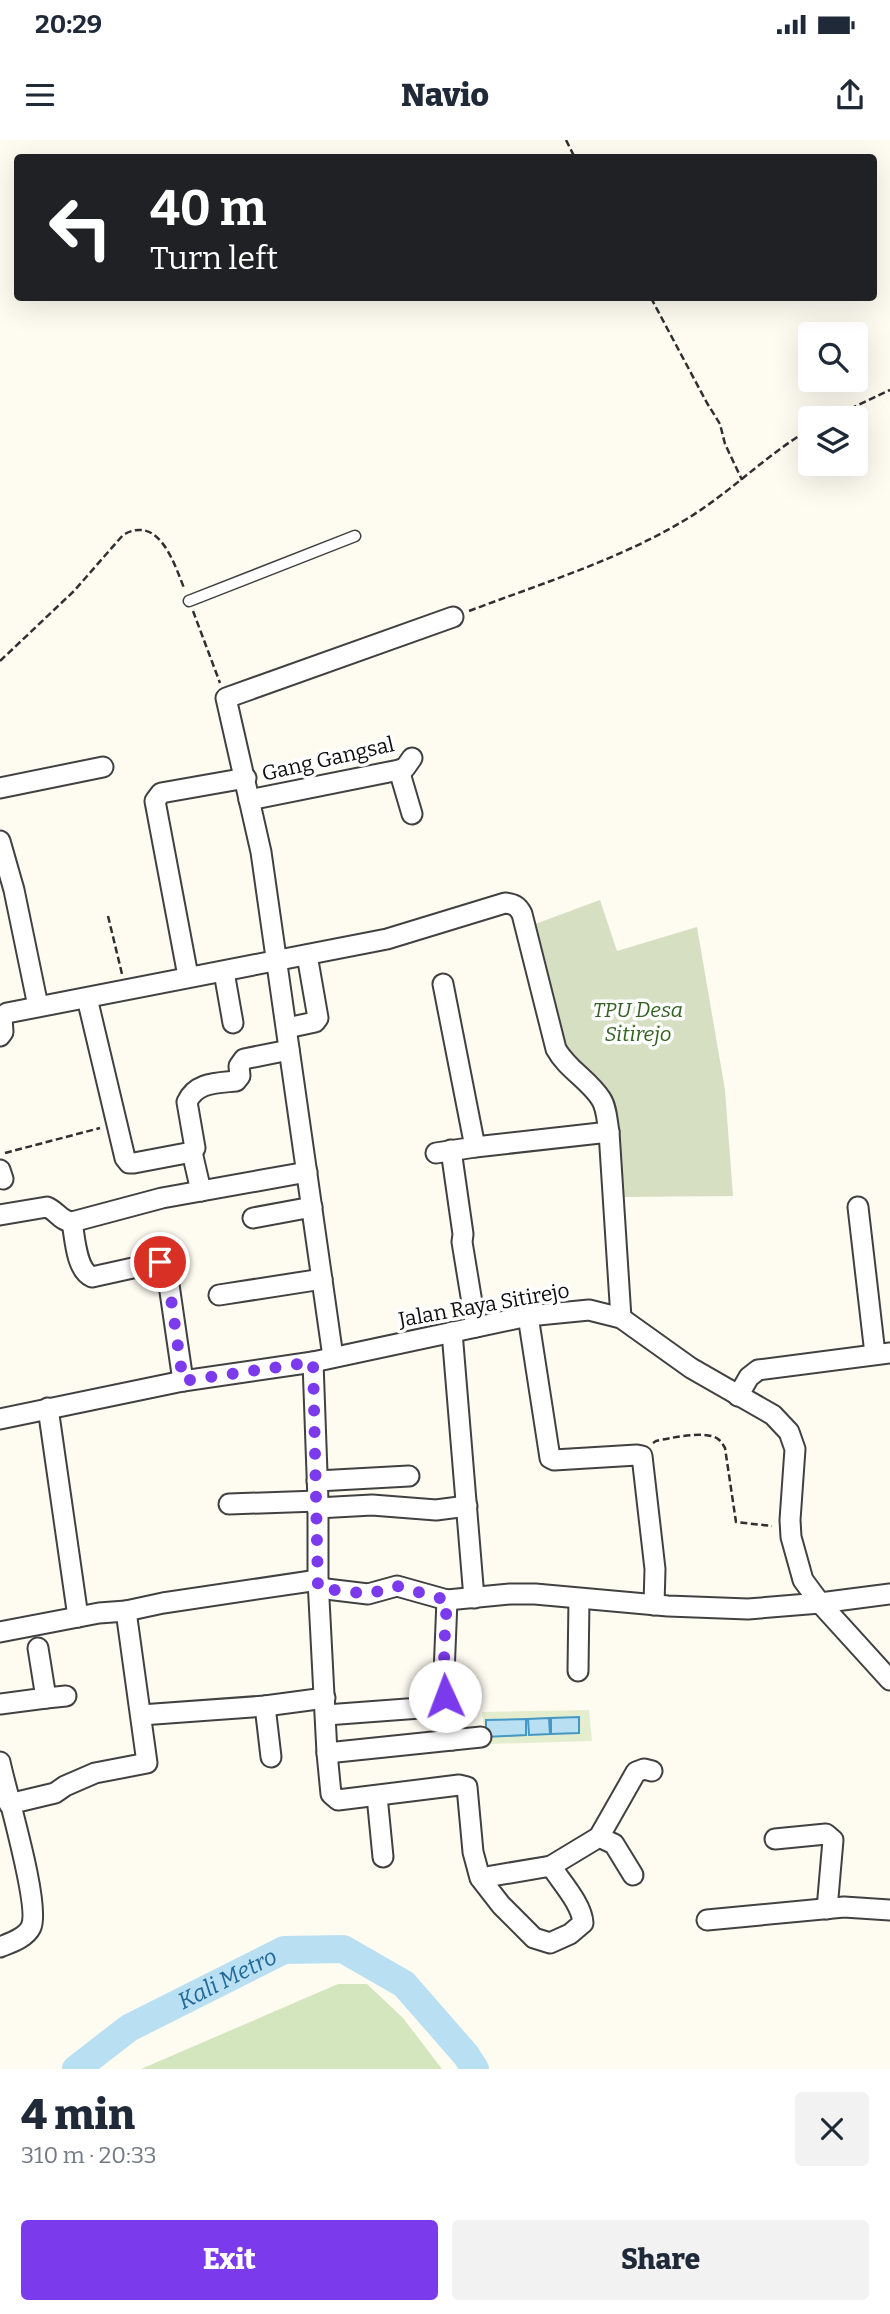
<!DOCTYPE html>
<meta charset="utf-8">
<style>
:root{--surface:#fff;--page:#f2f2f3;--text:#1f2937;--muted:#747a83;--accent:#7c3aed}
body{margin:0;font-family:Bitter,serif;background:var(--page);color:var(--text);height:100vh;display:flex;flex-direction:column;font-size:26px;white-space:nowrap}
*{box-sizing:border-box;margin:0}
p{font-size:23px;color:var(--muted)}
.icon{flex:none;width:38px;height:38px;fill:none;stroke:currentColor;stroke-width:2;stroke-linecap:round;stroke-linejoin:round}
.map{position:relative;height:1929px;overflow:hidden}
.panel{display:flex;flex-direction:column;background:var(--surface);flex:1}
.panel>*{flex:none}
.top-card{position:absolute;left:14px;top:14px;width:863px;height:147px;border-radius:7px;box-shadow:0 7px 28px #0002;background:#202124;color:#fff;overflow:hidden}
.buttons{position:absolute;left:798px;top:182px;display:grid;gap:14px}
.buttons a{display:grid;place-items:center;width:70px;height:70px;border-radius:7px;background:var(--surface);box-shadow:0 7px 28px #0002;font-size:35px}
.pin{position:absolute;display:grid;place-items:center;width:60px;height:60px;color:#fff;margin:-30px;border:4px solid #fff;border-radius:50%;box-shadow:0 2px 7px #0007}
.me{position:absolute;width:77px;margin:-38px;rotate:358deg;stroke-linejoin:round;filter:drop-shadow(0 0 5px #0008)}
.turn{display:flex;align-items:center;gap:24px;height:147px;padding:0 21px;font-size:32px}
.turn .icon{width:91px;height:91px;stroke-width:2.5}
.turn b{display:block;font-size:49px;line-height:60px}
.round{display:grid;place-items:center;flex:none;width:74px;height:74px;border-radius:7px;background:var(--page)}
.summary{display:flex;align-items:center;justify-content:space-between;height:119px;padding:0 21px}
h1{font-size:42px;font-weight:800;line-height:52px}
.primary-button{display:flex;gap:14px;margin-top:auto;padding:14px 21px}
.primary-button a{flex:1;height:80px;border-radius:7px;background:var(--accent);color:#fff;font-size:28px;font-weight:800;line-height:80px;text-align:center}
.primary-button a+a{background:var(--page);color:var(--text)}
.status{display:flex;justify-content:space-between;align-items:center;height:49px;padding:0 35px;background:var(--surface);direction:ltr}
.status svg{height:19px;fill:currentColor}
header{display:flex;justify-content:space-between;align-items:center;height:91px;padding:0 21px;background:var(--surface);font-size:32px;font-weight:800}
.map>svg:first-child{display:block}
</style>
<div class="status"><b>20:29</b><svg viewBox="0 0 49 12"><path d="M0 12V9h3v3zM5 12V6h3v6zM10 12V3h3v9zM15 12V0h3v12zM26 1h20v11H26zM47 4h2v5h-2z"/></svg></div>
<header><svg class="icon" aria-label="menu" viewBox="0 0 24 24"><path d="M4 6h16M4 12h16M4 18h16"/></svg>Navio<svg class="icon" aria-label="share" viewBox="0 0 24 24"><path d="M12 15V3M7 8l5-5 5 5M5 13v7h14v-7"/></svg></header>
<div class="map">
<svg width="890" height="1929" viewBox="0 0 890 1929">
<rect width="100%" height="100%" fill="#fefbf1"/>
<polygon fill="#d4e6bd" points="338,1844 367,1844 403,1878 442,1929 141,1929"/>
<polygon fill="#d7dfc3" points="600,760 617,811 697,787 725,950 733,1056 620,1057 614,968 564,915 527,787"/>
<polygon fill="#e4eece" points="589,1570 592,1601 486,1604 482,1572"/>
<g fill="#b9dff2" stroke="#4597c4" stroke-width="2">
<polygon points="579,1577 579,1593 551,1594 551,1578"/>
<polygon points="549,1578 550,1594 529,1595 528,1579"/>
<polygon points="526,1579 526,1595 486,1597 486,1580"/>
</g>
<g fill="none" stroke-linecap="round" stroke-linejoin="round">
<path stroke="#b9dff2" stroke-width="28" id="s1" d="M76 1929 129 1888 284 1810 343 1809 404 1844 466 1915 475 1929"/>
<defs>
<polyline id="lane" points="189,461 355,396"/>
<g id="street">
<polyline points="399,630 412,674"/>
<polyline points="0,648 103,627"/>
<polyline points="249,660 399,630 405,628 412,618"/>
<polyline points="0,701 14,750 38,866"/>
<polyline points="224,832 233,883"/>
<polyline points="188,836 155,661 161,653 246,638"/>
<polyline points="87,858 125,1018 129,1023 134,1023 192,1012 201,1051"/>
<polyline points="287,888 315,882 318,878 307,815"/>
<path d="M0 896 3 892 2 877 7 873 387 799 505 763C514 764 518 766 522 774L556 909C567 929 589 940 601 959 607 968 607 982 609 992L621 1178"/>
<polyline points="475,1007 609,992"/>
<polyline points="451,1010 463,1094 462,1102 476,1187"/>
<path d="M192 1012 195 1008 187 962C196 942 217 943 236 941L240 936 239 926 244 919 289 910"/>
<polyline points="436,1013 475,1007 443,844"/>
<polyline points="0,1030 3,1039"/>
<polyline points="858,1067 875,1214"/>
<path d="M0 1075 47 1067C57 1071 60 1081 72 1082L162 1058 307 1032"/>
<polyline points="253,1078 312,1067"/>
<path d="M72 1082C75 1098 76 1130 92 1137L160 1122 167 1131 183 1241"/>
<polyline points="219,1155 322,1139"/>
<polyline points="528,1176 550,1318 554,1320 637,1315 642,1316 655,1429 654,1465"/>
<polyline points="452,1192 474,1458"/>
<polyline points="333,1217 261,712 226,558 453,477"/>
<path d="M313 1222 318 1361V1440L327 1613 331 1654 338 1660 459 1645 467 1647 473 1712 480 1738 551 1726C561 1742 582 1764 583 1783L570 1794 550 1803 534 1798 501 1765 480 1738"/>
<polyline points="738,1256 749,1237 758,1230 890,1213"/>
<polyline points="48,1268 78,1477"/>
<polyline points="0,1279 183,1241 313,1222 528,1176 589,1170 621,1178 691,1228 773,1275 789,1292 795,1309 790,1380 791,1397 803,1440 820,1463 890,1540"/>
<polyline points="317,1341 409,1336"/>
<polyline points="229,1364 318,1361"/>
<polyline points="317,1368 372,1365 436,1370 467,1366"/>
<polyline points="318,1448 368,1454 397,1446 447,1460 510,1454 535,1454 668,1466 748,1469 820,1463 890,1454"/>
<polyline points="447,1460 444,1534 452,1600 481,1597"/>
<polyline points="0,1492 99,1473 126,1471 163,1463 318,1440"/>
<polyline points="578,1531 579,1459"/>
<polyline points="46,1558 66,1556"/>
<polyline points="0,1564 46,1558 38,1508"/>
<polyline points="265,1566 271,1617"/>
<polyline points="141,1575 265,1566 325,1558"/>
<polyline points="326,1575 447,1566"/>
<polyline points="327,1613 452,1600"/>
<path d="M0 1622C6 1651 41 1766 31 1787 26 1798 10 1803 0 1807"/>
<polyline points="377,1656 383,1717"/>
<polyline points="9,1664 55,1653 65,1646 95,1633 147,1623 126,1471"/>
<polyline points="599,1697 636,1632 644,1629 652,1631"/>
<polyline points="775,1699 826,1694 833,1700 827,1769"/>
<polyline points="551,1726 599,1697 614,1704 633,1735"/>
<polyline points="707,1780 844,1767 890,1770"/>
</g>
</defs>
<use href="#lane" stroke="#414141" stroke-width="13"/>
<use href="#street" stroke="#414141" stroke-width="23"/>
<g stroke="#303030" stroke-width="2.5" stroke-dasharray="7 3.5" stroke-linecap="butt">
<polyline points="566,0 575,18"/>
<polyline points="651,158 707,263 720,284 725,304 742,340"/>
<polyline points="831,278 890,250"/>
<polyline points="193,471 220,543"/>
<path d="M469 471C543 443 618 420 685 380 730 353 766 315 810 289"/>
<path d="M0 521 74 451 123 395C159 374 174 423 184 448"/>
<polyline points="108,776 122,834"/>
<polyline points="5,1013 100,988"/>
<path d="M653 1303 656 1301C670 1298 706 1290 718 1299 722 1302 723 1305 725 1308L736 1382 772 1386"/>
</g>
<use href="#lane" stroke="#fff" stroke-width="10"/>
<use href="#street" stroke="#fff" stroke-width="19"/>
</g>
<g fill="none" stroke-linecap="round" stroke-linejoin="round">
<polyline stroke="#7c3aed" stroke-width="12" stroke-dasharray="0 21.6" points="160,1122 167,1131 183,1241 313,1222 318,1448 368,1454 397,1446 447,1460 444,1509 445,1556"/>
</g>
<g text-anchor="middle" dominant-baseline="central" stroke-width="7" stroke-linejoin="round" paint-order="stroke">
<g font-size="21" fill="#0e0e0e" stroke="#fff">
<text transform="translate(328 619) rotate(-13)">Gang Gangsal</text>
<text transform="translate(484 1165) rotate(-10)">Jalan Raya Sitirejo</text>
</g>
<g font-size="21" font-style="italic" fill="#336223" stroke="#fff">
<text x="638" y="870">TPU Desa<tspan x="638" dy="24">Sitirejo</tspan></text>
</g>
<g font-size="23" font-style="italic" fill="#206998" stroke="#fff">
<text stroke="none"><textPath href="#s1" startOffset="177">Kali Metro</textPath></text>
</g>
</g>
</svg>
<div class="buttons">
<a><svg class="icon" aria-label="search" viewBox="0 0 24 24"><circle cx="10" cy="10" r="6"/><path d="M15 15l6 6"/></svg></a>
<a><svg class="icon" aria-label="layers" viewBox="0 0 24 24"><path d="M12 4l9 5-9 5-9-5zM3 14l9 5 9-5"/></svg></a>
</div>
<div class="pin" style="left:160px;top:1122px;background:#d93025"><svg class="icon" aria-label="arrive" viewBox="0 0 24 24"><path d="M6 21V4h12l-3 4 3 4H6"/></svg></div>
<svg class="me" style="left:445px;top:1556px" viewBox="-20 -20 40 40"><circle r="19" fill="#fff"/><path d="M0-13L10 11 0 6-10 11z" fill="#7c3aed"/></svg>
<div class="top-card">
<div class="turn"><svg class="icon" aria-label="left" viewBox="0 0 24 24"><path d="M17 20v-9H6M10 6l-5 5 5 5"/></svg><div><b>40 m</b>Turn left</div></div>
</div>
</div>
<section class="panel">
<div class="summary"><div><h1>4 min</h1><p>310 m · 20:33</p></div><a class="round"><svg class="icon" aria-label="close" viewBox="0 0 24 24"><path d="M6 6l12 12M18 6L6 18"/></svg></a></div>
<div class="primary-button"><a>Exit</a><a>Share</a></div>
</section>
